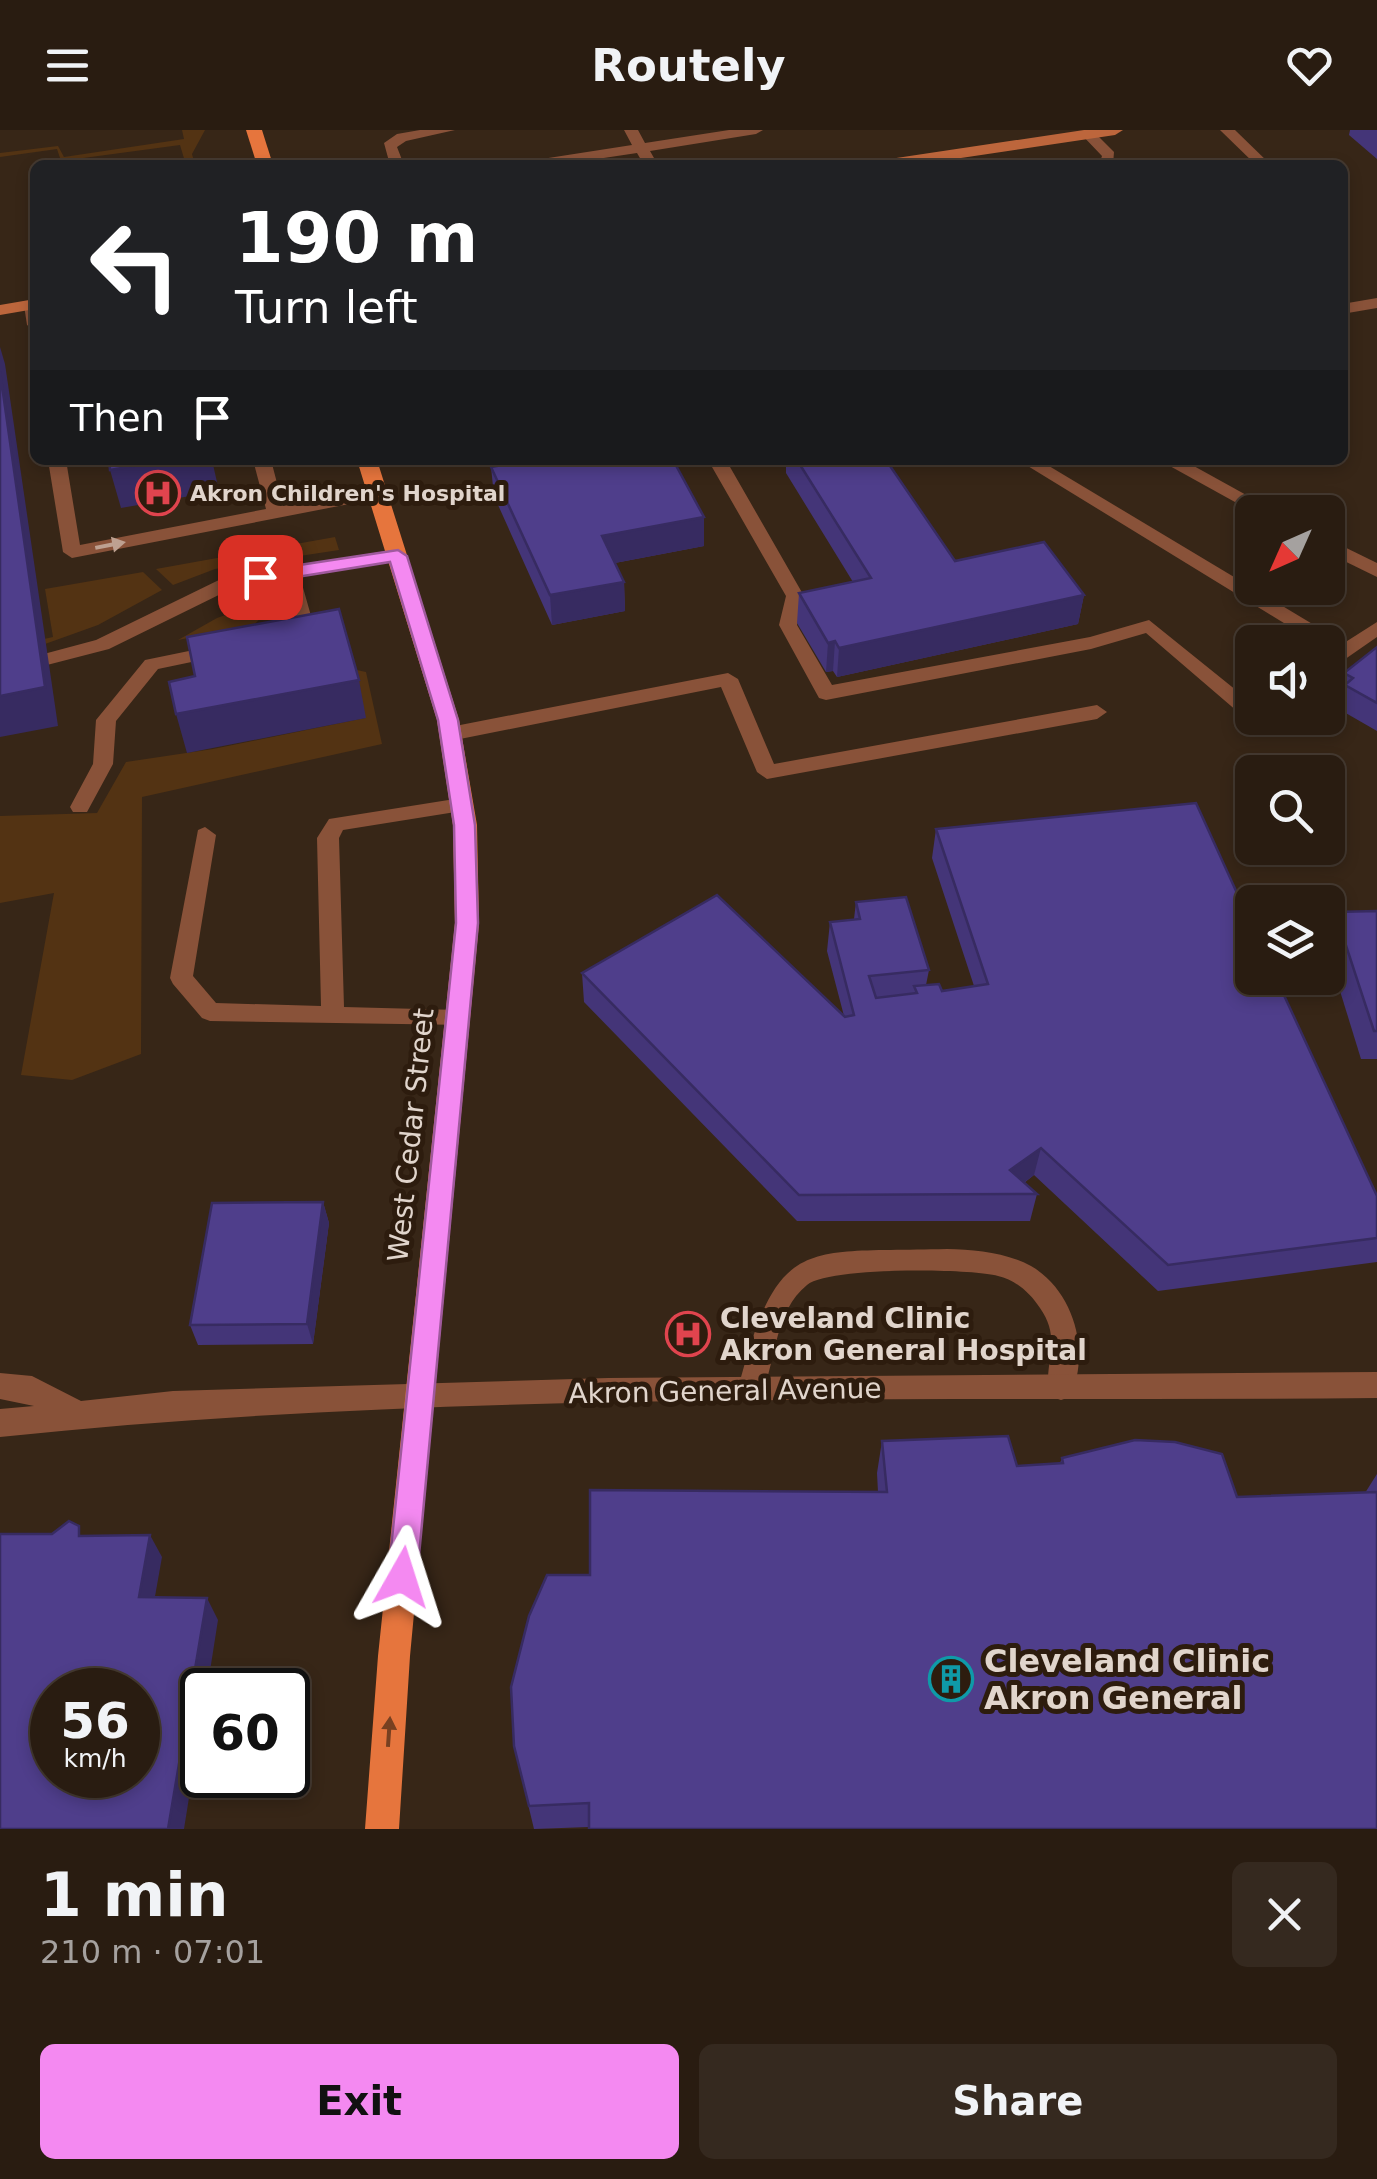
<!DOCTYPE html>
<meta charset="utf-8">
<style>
:root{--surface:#291c11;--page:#35291f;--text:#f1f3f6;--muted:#a5a19f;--line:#453a31;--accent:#f489f1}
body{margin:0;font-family:"DejaVu Sans",sans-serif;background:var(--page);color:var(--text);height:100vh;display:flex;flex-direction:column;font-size:38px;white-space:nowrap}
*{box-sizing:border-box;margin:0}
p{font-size:32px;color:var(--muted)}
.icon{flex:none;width:55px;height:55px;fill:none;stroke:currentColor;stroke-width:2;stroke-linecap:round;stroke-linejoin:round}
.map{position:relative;height:1699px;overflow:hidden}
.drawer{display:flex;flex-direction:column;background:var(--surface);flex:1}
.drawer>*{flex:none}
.guide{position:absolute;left:30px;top:30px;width:1318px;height:305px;border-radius:15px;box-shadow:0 5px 15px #0003,0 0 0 2px var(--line);background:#202124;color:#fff;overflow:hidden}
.needle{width:65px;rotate:225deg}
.controls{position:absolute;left:1235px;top:365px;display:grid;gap:20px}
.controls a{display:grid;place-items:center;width:110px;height:110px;border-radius:15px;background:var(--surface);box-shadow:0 5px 15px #0003,0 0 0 2px var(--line);font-size:50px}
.speed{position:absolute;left:30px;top:1538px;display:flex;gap:20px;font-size:50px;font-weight:700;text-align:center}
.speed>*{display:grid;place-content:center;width:130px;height:130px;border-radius:50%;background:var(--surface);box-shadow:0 5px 15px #0003,0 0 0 2px var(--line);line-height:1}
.speed small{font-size:25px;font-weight:400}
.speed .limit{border:5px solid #111;border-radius:15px;background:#fff;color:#111}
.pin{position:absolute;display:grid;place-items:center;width:85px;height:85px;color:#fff;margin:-42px;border-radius:20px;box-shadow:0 5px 15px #0006}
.me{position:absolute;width:110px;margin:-55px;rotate:6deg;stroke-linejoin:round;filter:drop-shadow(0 0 8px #0008)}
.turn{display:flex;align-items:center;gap:35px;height:210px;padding:0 40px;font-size:45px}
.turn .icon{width:130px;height:130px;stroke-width:2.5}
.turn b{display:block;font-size:70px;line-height:85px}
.then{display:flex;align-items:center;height:95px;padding:0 40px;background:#0003;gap:20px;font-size:38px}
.round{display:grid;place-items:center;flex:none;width:105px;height:105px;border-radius:15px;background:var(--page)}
.overview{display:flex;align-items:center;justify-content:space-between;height:170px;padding:0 40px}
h1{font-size:60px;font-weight:800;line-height:75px}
.button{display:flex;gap:20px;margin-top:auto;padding:20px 40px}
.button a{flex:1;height:115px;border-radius:15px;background:var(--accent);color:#111;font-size:40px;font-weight:800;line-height:115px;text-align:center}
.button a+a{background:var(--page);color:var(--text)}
header{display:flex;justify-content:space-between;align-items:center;height:130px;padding:0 40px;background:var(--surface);font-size:45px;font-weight:800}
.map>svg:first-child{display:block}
</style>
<header><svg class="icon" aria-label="menu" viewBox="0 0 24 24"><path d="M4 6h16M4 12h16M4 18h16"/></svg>Routely<svg class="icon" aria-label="heart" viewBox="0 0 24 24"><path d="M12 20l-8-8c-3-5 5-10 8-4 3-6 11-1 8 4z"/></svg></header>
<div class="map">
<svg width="1377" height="1699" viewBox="0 0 1377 1699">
<rect width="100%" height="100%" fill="#372617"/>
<g fill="#533313">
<polygon points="182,0 205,0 192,24 195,35 186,35 180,15 61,31 57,19 0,27 0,23 58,16 64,27 184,9"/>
<polygon points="335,407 339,420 215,439 173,455 156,439"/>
<polygon points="143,442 162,460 98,495 45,514 44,509 53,507 45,459"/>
<polygon points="256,474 267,481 254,495 178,510 217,488"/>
<polygon points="352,539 366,542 382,614 142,667 141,924 72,950 21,945 54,763 0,773 0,686 97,683 126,632 213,619 365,588"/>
</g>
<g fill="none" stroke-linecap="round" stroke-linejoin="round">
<g fill="#895239" fill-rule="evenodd">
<polygon points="420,0 455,0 406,11 397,17 404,35 390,35 384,13 397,4"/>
<polygon points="624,0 638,0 645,13 729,0 763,0 756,4 650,21 658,35 644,35 637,23 557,35 522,35 529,31 632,15"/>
<polygon points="1087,0 1093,1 1114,22 1113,35 1099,35 1102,26 1081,4"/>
<polygon points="1220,0 1235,0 1271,35 1256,35"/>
<polygon points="32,170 35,171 35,200 27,195 24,175"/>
<polygon points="48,330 66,330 80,415 266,379 253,330 271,330 283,376 380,358 389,363 380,368 72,428 63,422"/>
<polygon points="708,330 726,330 804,466 797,495 832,555 1090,507 1149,490 1252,573 1252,588 1259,588 1245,588 1146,503 1091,519 826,570 819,568 779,495 786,466"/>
<polygon points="1018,330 1039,330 1344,513 1377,492 1377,507 1328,541 1328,526 1332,523 1328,520 1328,512 1315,512"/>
<polygon points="398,419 404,421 404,429 300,447 313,493 303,510 288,513 278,507 295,493 282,449 235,457 109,519 47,535 37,529 40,525 96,510 223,448"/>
<polygon points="218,515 228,521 225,525 158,539 116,591 113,634 87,682 73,682 70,677 93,634 96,590 145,530"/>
<polygon points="728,543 738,549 774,634 1097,575 1107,582 1097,589 767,649 757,642 721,557 450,611 440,604 450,597"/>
<polygon points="461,668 471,675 468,680 343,700 339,708 344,877 458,880 466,883 469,889 466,895 210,891 202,888 173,854 170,848 198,700 205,697 216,705 193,846 216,873 321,876 317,708 329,689"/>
<path d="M947 1119C975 1120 1005 1122 1031 1136 1074 1161 1091 1222 1070 1267L1061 1270 1052 1267C1039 1239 1065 1213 1040 1178 1030 1163 1016 1150 998 1146 968 1138 829 1137 807 1155 773 1183 777 1231 760 1268L751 1271 742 1268 738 1259C778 1104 802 1123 947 1119Z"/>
</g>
<g fill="#895239" fill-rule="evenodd">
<polygon points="1377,168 1377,178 1342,184 1342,174"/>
<polygon points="1159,330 1183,330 1277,382 1253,382"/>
<polygon points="1328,409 1377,433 1377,447 1328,423"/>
<path d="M1377 1242V1268C919 1272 456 1259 0 1307V1279L34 1276 0 1269V1243L32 1246 81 1271 173 1261 608 1248Z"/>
</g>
<g fill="#bd663c" fill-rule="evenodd">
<polygon points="1084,0 1123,0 1115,5 914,35 875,35 883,30"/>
<polygon points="35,169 35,179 0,185 0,175"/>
</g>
<g fill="#e6753d" fill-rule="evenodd">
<polygon points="246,0 262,0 273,35 257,35"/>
<polygon points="357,330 377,330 459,590 477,695 479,793 410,1526 399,1699 365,1699 378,1526 455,793 453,695 437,590"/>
</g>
</g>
<g fill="#443578">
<polygon points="1350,0 1377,0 1377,29 1349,5"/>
<polygon points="517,330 673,330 704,416 615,433 624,452 625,481 552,495 494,366 491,337 517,332"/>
<polygon points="786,330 886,330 955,431 1084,465 1078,494 837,547 833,541 826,542 797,493 799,463 853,452 786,343"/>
<polygon points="1377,517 1377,601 1337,578 1340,569 1336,567 1344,543"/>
<polygon points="936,699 1377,1066 1377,1132 1158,1161 1034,1045 1024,1053 1037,1064 1030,1091 797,1091 584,872 582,843 844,886 827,821 830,792 854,789 856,772 929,840 926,855 942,861 974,856 932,728"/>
<polygon points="1377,781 1377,929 1361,929 1328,822 1328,802 1335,782"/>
<polygon points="323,1072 329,1093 313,1214 198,1215 190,1195"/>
<polygon points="882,1311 1017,1336 1060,1333 1062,1328 1237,1367 1365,1363 1377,1344 1377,1699 589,1697 534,1699 514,1616 590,1445 878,1362 877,1343"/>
</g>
<g fill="#372b61">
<polygon points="0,217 5,234 58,596 0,607"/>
<polygon points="168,330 212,330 219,361 121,378 110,340"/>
<polygon points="704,387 704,416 604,435 602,406"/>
<polygon points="624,452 625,481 552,495 550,465"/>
<polygon points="1084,465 1078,494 837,547 839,518"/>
<polygon points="835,511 833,541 826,542 828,513"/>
<polygon points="359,550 366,588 187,623 176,584"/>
<polygon points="1041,1018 1034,1045 1008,1064 1010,1040"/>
<polygon points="323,1072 329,1093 313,1214 307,1194"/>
<polygon points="150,1405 162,1427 151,1489 139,1467"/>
<polygon points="207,1468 218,1490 207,1560 202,1560 202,1586 184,1699 168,1699"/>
</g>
<g fill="#4f3e8b" stroke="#372b61" stroke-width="2.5" fill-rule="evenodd">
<polygon points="0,242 45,557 0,566"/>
<polygon points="109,330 168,330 110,340"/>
<polygon points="520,330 673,330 704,387 602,406 624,452 550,465 491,337 521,332"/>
<polygon points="797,330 886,330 955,431 1044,412 1084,465 839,518 835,511 828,513 799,463 871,448"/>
<polygon points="339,479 359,550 176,584 169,552 195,546 187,507"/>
<polygon points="1377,517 1377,573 1345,555 1353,548 1344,543"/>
<polygon points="1196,673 1252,796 1252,848 1276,848 1377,1066 1377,1108 1168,1135 1041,1018 1010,1040 1037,1064 799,1065 582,843 717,765 845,887 854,885 830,792 860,789 856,772 906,767 929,840 869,846 876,868 917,863 914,856 939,854 942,861 988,854 936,699"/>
<polygon points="1377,781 1377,901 1374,901 1335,782"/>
<polygon points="323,1072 307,1194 190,1195 212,1073"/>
<polygon points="1008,1306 1017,1336 1063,1333 1062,1328 1135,1310 1175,1312 1222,1324 1237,1367 1377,1362 1377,1699 589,1699 589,1673 529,1676 514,1616 511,1557 529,1486 547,1445 590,1445 590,1360 887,1362 882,1311"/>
<path d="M69 1391 79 1396V1406L150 1405 139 1467 207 1468 168 1699H0V1404H52ZM52 1560H138V1645H52Z"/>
</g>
<defs><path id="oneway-solid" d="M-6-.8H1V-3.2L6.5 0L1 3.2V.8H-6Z" transform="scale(2.5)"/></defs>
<use fill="#bea191" href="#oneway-solid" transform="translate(110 415) rotate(-11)"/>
<use fill="#774021" href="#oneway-solid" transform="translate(389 1602) rotate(-86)"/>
<polygon fill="#f489f1" stroke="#9f599d" stroke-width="2.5" points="398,420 407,426 458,590 475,695 478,793 417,1447 412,1457 402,1461 392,1457 388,1447 456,793 454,695 438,590 390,432 260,453 250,447 260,441"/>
<defs>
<symbol id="hospital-ring" viewBox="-11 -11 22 22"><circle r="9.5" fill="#2d1c0e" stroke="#e0444e" stroke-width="1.5"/><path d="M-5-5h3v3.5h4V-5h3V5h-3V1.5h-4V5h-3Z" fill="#e0444e"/></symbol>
<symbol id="building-ring" viewBox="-11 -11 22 22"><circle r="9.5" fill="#2d1c0e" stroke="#0f9aa8" stroke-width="1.5"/><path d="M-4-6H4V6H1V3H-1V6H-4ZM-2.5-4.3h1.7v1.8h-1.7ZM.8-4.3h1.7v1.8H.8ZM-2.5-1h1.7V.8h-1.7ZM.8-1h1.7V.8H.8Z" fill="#0f9aa8"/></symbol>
</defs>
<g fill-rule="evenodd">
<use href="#hospital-ring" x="133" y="338" width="50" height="50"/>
<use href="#hospital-ring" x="663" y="1179" width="50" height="50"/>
<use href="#building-ring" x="926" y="1524" width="50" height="50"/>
</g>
<g text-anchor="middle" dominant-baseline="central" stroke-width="10" stroke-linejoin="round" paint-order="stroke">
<g font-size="22" font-weight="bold" fill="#e1d5cc" stroke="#2d1c0e" text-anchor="start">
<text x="190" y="363">Akron Children's Hospital</text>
</g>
<g font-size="28" fill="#e1d5cc" stroke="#2d1c0e">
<text transform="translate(411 1005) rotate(-84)">West Cedar Street</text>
<text transform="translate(725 1261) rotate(-1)">Akron General Avenue</text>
</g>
<g font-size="28" font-weight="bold" fill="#e1d5cc" stroke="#2d1c0e" text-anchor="start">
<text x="720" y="1188">Cleveland Clinic<tspan x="720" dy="32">Akron General Hospital</tspan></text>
</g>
<g font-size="32" font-weight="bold" fill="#e1d5cc" stroke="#2d1c0e" text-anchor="start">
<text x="984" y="1531">Cleveland Clinic<tspan x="984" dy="37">Akron General</tspan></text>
</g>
</g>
</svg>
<div class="controls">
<a><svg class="needle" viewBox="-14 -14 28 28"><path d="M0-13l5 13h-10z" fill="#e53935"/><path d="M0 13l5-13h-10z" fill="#a5a19f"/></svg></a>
<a><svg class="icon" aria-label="sound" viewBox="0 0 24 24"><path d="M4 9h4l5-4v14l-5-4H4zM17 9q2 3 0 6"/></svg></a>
<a><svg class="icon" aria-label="search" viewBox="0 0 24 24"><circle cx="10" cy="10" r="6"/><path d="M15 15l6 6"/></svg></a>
<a><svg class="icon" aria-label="layers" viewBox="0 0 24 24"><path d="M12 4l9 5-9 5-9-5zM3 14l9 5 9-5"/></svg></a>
</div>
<div class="speed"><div>56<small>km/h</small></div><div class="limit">60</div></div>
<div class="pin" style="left:260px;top:447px;background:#d93025"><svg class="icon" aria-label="arrive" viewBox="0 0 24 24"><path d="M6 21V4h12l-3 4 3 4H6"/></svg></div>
<svg class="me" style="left:402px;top:1447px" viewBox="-20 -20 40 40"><path d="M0-17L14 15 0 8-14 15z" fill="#f489f1" stroke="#fff" stroke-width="4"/></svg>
<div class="guide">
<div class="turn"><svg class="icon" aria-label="left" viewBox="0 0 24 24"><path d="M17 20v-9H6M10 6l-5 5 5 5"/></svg><div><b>190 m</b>Turn left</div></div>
<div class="then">Then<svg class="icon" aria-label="arrive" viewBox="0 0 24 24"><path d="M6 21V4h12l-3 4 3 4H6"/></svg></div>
</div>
</div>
<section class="drawer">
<div class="overview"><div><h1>1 min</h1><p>210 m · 07:01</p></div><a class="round"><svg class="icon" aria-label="close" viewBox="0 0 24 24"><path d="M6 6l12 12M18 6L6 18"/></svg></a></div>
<div class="button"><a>Exit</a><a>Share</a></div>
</section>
